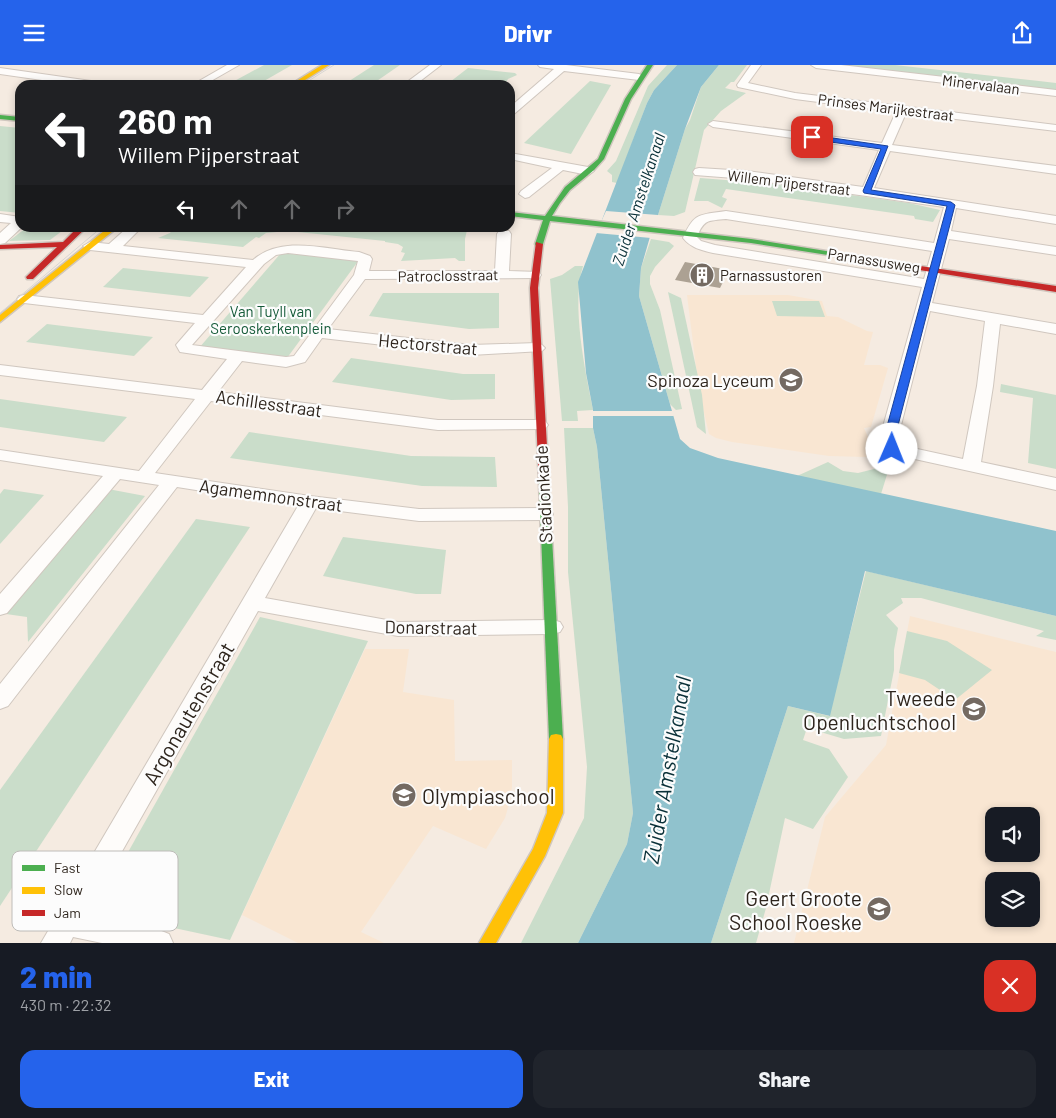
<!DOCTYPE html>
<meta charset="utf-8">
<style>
:root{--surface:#171b24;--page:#20242c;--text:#f1f3f6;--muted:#9ea1a6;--accent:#2563eb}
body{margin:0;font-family:Barlow,sans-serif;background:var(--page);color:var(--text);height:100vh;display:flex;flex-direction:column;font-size:19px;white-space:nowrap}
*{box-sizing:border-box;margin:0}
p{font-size:16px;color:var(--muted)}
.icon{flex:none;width:28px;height:28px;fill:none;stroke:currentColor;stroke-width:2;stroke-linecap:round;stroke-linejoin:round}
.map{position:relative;height:878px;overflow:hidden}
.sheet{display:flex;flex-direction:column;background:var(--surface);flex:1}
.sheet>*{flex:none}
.banner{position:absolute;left:15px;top:15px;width:500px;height:152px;border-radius:15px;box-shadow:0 2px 8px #0003;background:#202124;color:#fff;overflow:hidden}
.controls{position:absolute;left:985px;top:742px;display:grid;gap:10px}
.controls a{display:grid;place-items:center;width:55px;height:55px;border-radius:10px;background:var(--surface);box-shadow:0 2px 8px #0003;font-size:25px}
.pin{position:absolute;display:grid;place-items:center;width:42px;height:42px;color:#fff;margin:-21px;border-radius:10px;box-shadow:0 2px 8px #0006}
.me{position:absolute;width:55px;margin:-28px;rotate:1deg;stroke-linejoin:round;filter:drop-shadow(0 0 4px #0008)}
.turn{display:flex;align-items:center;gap:18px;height:105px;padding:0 20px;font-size:22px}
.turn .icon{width:65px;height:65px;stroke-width:2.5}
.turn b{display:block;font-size:35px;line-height:42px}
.lanes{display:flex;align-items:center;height:48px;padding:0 20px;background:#0003;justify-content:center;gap:25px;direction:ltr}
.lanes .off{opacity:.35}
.round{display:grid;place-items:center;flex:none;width:52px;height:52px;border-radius:15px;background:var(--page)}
.head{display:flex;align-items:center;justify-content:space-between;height:85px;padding:0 20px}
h1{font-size:30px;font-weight:800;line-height:38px;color:var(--accent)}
.action{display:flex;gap:10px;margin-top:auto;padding:10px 20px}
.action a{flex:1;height:58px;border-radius:15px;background:var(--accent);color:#fff;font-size:20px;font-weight:800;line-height:58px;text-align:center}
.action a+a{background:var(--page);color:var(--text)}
header{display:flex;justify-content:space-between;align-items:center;height:65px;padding:0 20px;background:var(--accent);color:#fff;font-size:22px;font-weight:800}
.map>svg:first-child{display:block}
</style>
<header><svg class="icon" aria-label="menu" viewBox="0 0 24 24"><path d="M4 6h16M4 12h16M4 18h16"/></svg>Drivr<svg class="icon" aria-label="share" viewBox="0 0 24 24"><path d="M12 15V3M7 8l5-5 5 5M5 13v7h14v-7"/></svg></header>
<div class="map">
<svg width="1056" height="878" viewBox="0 0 1056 878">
<rect width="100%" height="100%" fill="#f5ebe1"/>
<g fill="#f9e6d2" fill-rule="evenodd">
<polygon points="687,230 788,230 822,236 827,251 838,252 867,266 873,267 864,300 880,300 888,303 871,362 864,363 875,388 866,392 829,391 732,377 716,373 709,369 699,326"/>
<path d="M910 551 1056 587V878H794L825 752 886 680ZM994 751H1031V789H994ZM994 816H1031V854H994Z"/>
<polygon points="365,584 409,584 403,627 454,635 455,696 512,695 512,722 509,739 505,753 486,784 433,761 361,867 384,878 298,878 242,850"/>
</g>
<g fill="#caddca">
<polygon points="264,0 292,0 257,20 227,20"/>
<polygon points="374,0 400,0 371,20 343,20"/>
<polygon points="667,0 677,0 654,25 647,38 617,118 612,117 612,110 607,106 616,96 648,21"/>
<polygon points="719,0 747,0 734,17 731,17 725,23 746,28 721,46 704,65 685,147 674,151 658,150 685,64 690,55 701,22"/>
<polygon points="834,0 895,0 1039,16 1056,18 1056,27"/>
<polygon points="468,3 515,8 517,10 508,14 504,20 446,20"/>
<polygon points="590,16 611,20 571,89 524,78"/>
<polygon points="0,61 20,63 20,148 0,146"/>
<polygon points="700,113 765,118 909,138 940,145 933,157 915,154 914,151 726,124 722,132 727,134 722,143 708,136 694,136"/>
<polygon points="174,162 433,162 467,165 465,174 465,196 459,196 455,193 401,196 405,188 401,187 403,182 398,179 385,177 385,176 288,166 266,168 259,173 256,172 243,182 158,173 170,168"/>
<polygon points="26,163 66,163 50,175 9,176"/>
<polygon points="651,174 669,177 674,181 655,202 650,211 650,219 660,245 682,344 676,345 670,339 639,231 641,203"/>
<polygon points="281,188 359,195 287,293 199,283"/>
<path d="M575 201H583C571 239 585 306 593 345L577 346 578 356H562L550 214 562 210Z"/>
<polygon points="123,203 209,212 190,232 103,222"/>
<polygon points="668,227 681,233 702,330 706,369 697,362"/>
<polygon points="383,228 499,228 499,263 469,264 369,251"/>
<polygon points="772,236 819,236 825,252 777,251"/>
<polygon points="47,259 153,272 134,291 26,277"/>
<polygon points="351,293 463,309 495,309 495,334 451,335 332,317"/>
<polygon points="1001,319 1056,330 1056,404 1028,398 1033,333 1000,327"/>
<polygon points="0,334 127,352 104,377 0,362"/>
<polygon points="564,363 593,363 597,382 633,748 627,779 578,878 521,878 584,753 587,702 568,507 568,442"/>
<polygon points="249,367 411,391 495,392 497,422 422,421 230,393"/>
<polygon points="828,397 843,406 858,408 890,400 881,429 797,411"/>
<polygon points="4,424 44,430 0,479 0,429"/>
<polygon points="108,424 145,431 28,577 27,552 6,549"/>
<polygon points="196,454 250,462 0,841 0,725"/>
<polygon points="343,472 446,485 441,529 416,529 323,511"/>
<polygon points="866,506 1056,551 1056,575 1036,571 1044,566 921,533 901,533 903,538 886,550 898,563 894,585 894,605 881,671 844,674 807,663 803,675 829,684 848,712 813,764 785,753 766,843 756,878 711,878 788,641 829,651"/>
<polygon points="260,552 368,576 230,875 95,846"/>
<polygon points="907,566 947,576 992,605 955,635 925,615 899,608"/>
</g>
<polygon fill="#90c2cd" points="677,0 719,0 701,22 685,64 658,150 656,151 641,203 639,231 680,374 690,383 718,393 1056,466 1056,551 865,506 830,651 788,641 711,878 578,878 627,779 633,748 597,382 593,363 593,345 586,308 578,217 647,38 654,25"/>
<g fill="#f5ebe1">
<polygon points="606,146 658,150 651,173 596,168"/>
<polygon points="592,346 673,346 674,351 592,351"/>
</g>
<polygon fill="#aca193" points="685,197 729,205 720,223 675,215"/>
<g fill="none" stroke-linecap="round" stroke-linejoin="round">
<defs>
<g id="street">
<polygon points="227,0 239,0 204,20 192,20"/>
<polygon points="430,0 441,0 415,20 403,20"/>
<polygon points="538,0 566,0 639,9 644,12 639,15 564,6 514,49 510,50 510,42 554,4 540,2"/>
<path d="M751 0H761L748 18 795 28 1056 60V66L906 48 892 80 1056 101V109L890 86 874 123 1056 151V159L956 143 951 166 1056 182V190L949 174 932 238 1056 259V269L1000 259 993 321 981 397 1056 413V425L892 389 886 388 879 376 922 222 713 188C701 185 691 183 683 173 694 147 700 150 726 146L934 178 944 142 747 114 695 110 693 107 695 104 699 103 747 106 863 122 879 85 713 62 708 59 713 56 882 78 896 47 795 34 738 22 737 20ZM726 154 932 186 924 214 715 180 701 176 697 172C704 154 708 156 726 154ZM930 246 985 256 977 321 963 394 899 380 897 376Z"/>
<polygon points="811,0 841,0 1056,25 1056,31 816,3"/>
<polygon points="0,3 98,17 103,20 77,20 0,9"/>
<polygon points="510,88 588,102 594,106 588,110 563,105 529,132 525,133 519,129 521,126 552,103 510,94"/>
<polygon points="0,149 20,152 20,162 22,162 5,178 0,179 0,168 11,158 0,157"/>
<path d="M128 162H142L123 181 253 195C281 170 325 184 359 187L370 191 372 194 369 206H495L497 169 499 166H509L511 169 509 206 539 207 541 210 539 213 365 214 328 264 471 280 537 278 542 280 545 283 542 286 471 290 322 273 305 297 286 302 242 296 218 327 438 355H539L545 356 548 360 545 364 438 365 211 336 155 408 310 431 419 444 544 443 551 445 553 449 551 453 544 455 419 456 316 443 265 533 398 557 552 555 560 557 563 562 560 567 552 569 398 571 258 546 86 850 159 865 169 869 173 878H102L73 872 70 878H41L298 441 177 422 8 641 0 644V619L159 420 120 414 7 548 0 550V529L103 411 0 395V385L139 406 195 334 0 310V300L202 325 227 294 180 287 176 280 195 258 24 238 19 237 17 234 19 231 24 230 203 250 246 202 90 185 83 181 90 177 109 179ZM288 188 358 196 354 210 294 291 286 292 192 280 264 199 276 190Z"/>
</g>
<g id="fast">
<polygon points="647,0 653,0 631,34 604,94 594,105 570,125 560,138 552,151 751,174 876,194 879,194 879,198 751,178 550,156 543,179 536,181 535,179 543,155 510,151 510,147 545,151 565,122 598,94 625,34"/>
<polygon points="0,50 20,52 20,56 0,54"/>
<polygon points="544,414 549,417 563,674 561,678 556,679 551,678 549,674 539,417"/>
</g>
<g id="slow">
<polygon points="322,0 329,0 297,20 290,20"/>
<polygon points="109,162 118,162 0,257 0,250"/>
<polygon points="556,669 561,670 563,674 563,748 545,791 496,878 479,878 533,784 547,748 549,674 551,670"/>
</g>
<g id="jam">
<polygon points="78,162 87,162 33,214 27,214 26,212 57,182 0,184 0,180 63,177"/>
<polygon points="536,177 543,179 538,223 549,417 544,420 539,417 530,223"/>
<polygon points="873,194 1056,221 1056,227 876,198 873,198"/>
</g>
</defs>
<use href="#street" stroke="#d0c7bf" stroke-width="2"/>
<use href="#fast" stroke="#d0c7bf" stroke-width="3"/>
<use href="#slow" stroke="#d0c7bf" stroke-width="3"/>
<use href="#jam" stroke="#d0c7bf" stroke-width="3"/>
<use href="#street" fill="#fefcfa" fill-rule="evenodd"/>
<use href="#fast" fill="#4caf50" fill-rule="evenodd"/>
<use href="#slow" fill="#ffc107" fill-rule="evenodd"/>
<use href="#jam" fill="#c62828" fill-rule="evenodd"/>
<g stroke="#d8d6d3" stroke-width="1">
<polyline points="302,20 334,0"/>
<polyline points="0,248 102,162"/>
</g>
</g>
<polygon fill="#2563eb" stroke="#184099" points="812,70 888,81 871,125 951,137 955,140 894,376 898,384 896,387 888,387 883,376 947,141 864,128 863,126 881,84 809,74 808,72"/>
<defs>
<symbol id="building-disc" viewBox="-11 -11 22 22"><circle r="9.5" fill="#746a62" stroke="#fcfcfc"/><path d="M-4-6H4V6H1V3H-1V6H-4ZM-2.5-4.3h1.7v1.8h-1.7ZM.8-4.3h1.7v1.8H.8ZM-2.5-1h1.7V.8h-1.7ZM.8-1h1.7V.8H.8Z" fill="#fff"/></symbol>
<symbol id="school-disc" viewBox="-11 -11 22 22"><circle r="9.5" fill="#746a62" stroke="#fcfcfc"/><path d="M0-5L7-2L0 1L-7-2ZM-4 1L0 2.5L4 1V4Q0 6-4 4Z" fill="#fff"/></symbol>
</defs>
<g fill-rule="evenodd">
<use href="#building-disc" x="688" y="196" width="28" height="28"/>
<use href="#school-disc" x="777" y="301" width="28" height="28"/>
<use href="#school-disc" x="960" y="630" width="28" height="28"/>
<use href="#school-disc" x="390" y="716" width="28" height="28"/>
<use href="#school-disc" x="865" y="830" width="28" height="28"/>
</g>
<g text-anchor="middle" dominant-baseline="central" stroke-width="4.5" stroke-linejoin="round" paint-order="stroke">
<g font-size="15" fill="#2e251d" stroke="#fcfcfc">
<text transform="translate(981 19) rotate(7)">Minervalaan</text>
<text transform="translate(886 42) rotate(7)">Prinses Marijkestraat</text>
<text transform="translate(789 117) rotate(7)">Willem Pijperstraat</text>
<text transform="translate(874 195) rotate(9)">Parnassusweg</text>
<text transform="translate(448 210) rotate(-1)">Patroclosstraat</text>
</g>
<g font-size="15" fill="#2e251d" stroke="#fcfcfc" text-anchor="start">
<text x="720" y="210">Parnassustoren</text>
</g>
<g font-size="15" fill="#145a38" stroke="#fcfcfc">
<text x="271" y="246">Van Tuyll van<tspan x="271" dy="17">Serooskerkenplein</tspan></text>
</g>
<g font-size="16" font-style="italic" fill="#093038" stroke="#fcfcfc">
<text transform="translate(638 134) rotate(-72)">Zuider Amstelkanaal</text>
</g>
<g font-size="18" fill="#2e251d" stroke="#fcfcfc">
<text transform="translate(428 279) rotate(5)">Hectorstraat</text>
<text transform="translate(269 338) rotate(8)">Achillesstraat</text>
<text transform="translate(543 429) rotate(-93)">Stadionkade</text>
<text transform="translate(271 430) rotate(8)">Agamemnonstraat</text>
<text transform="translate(431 562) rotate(1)">Donarstraat</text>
</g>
<g font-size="18" fill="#2e251d" stroke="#fcfcfc" text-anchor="end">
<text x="774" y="315">Spinoza Lyceum</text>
</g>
<g font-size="21" fill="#2e251d" stroke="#fcfcfc" text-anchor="end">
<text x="956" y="632">Tweede<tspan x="956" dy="24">Openluchtschool</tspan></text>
<text x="422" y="730" text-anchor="start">Olympiaschool</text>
<text x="862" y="832">Geert Groote<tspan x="862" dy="24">School Roeske</tspan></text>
</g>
<g font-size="21" fill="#2e251d" stroke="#fcfcfc">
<text transform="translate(188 648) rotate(-60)">Argonautenstraat</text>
</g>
<g font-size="22" font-style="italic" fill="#093038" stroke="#fcfcfc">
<text transform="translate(666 705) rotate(-80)">Zuider Amstelkanaal</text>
</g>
</g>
<rect x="12" y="786" width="166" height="80" rx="8" fill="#fcfcfc" stroke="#bebcb9" stroke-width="1"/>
<rect x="22" y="800" width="23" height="6" fill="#4caf50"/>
<rect x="22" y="822" width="23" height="7" fill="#ffc107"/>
<rect x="22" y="845" width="23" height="6" fill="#c62828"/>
<g font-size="14" fill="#2e251d">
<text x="54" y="808">Fast</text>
<text x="54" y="830">Slow</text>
<text x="54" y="853">Jam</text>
</g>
</svg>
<div class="controls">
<a><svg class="icon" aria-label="sound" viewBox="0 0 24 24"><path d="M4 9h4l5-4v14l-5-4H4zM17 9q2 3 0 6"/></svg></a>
<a><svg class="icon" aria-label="layers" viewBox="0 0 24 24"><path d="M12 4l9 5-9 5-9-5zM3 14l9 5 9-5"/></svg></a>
</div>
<div class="pin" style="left:812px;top:72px;background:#d93025"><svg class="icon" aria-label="arrive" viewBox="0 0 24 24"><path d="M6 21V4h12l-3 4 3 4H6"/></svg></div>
<svg class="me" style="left:892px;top:384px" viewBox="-20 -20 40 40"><circle r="19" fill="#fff"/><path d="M0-13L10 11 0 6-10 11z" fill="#2563eb"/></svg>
<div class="banner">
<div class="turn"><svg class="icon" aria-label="left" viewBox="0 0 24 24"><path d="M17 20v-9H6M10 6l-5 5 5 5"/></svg><div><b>260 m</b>Willem Pijperstraat</div></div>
<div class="lanes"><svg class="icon" aria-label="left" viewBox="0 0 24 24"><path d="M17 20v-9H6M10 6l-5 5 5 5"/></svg><svg class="icon off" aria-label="ahead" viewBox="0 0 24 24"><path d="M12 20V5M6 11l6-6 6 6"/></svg><svg class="icon off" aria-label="ahead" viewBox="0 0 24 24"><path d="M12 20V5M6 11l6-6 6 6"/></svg><svg class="icon off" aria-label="right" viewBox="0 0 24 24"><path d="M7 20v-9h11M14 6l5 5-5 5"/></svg></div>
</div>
</div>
<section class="sheet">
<div class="head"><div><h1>2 min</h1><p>430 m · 22:32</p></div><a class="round" style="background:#d93025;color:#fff"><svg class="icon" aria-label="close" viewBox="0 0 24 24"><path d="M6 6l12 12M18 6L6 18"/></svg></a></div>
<div class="action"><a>Exit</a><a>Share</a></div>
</section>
